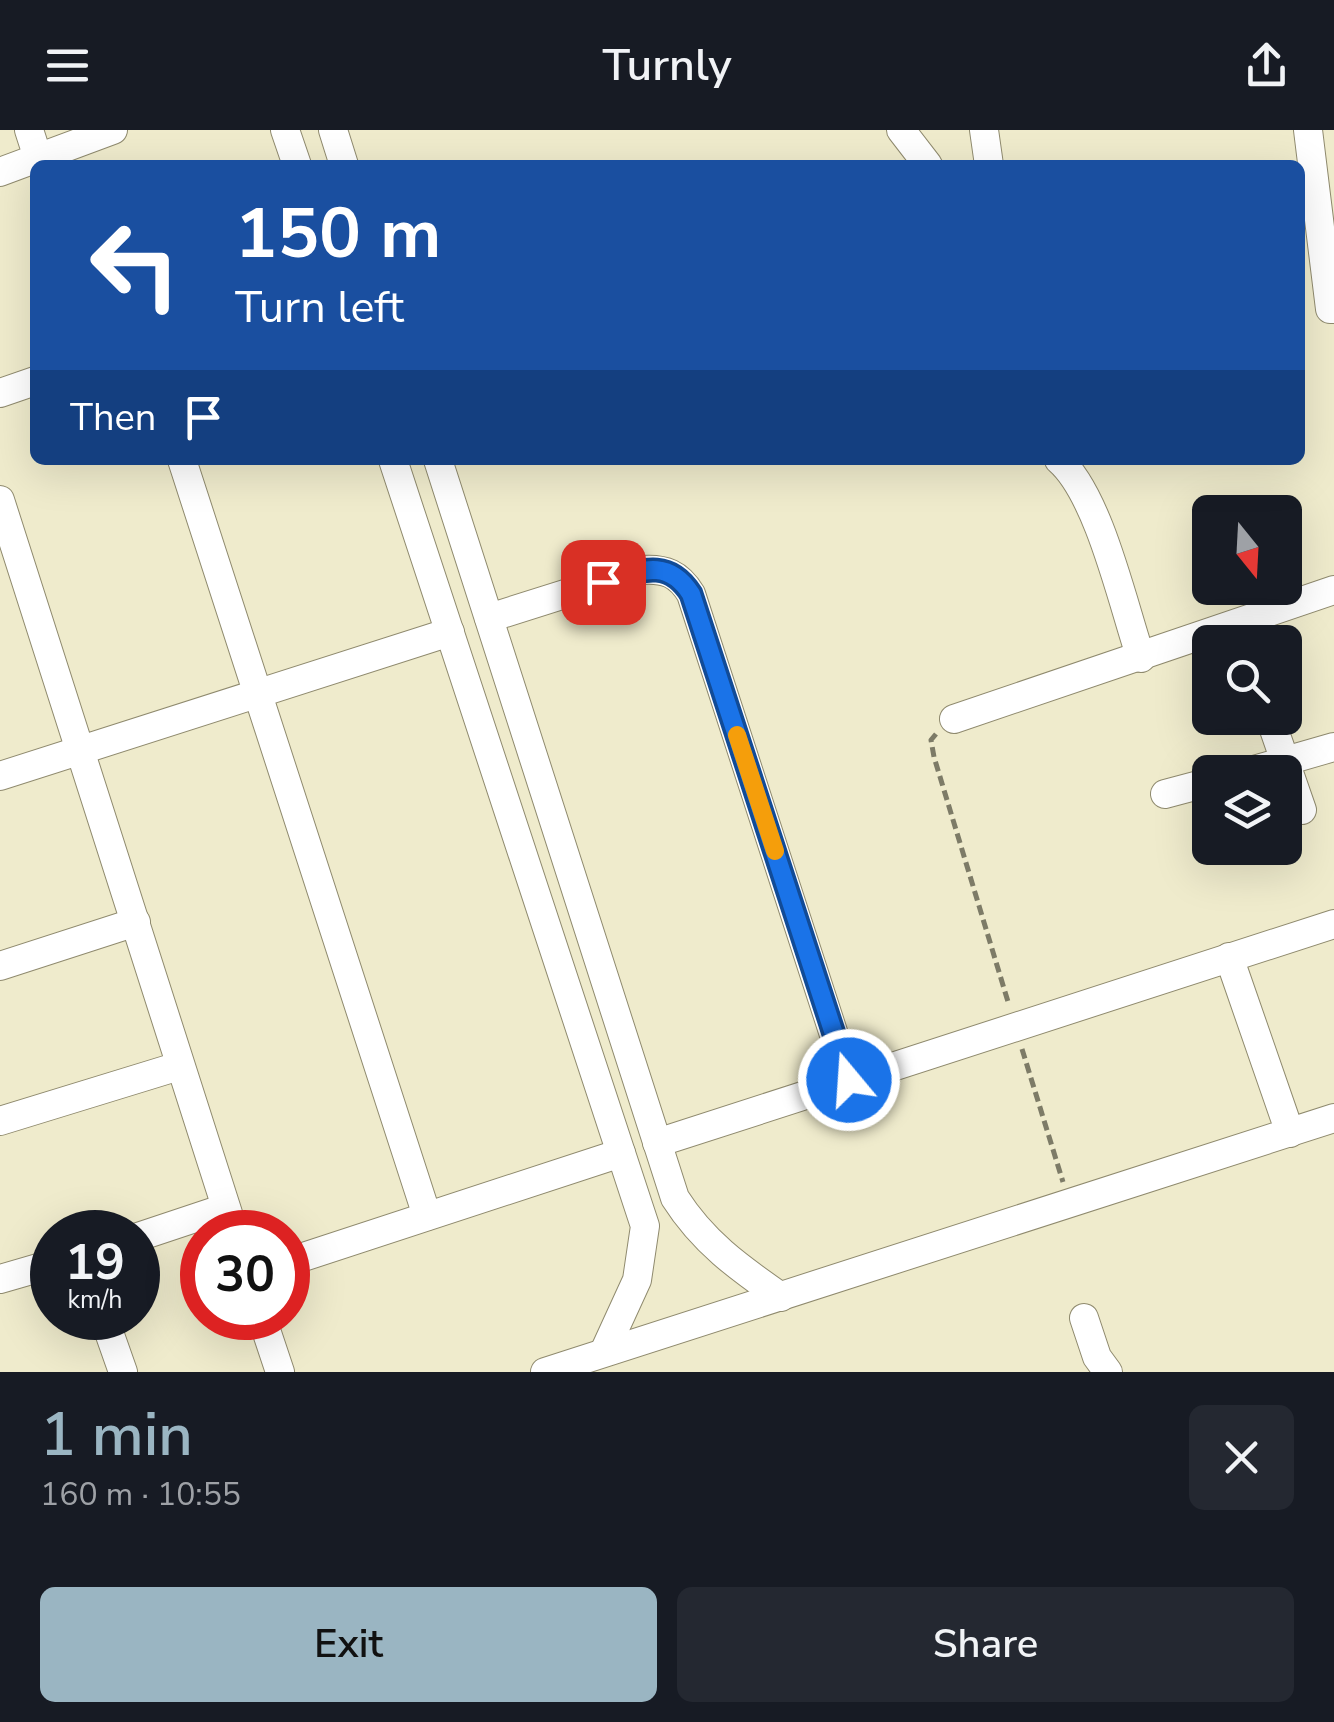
<!DOCTYPE html>
<meta charset="utf-8">
<style>
:root{--surface:#171b24;--page:#242831;--text:#f1f3f6;--muted:#9ea1a6;--accent:#9ab5c2}
body{margin:0;font-family:"Nunito Sans",sans-serif;background:var(--page);color:var(--text);height:100vh;display:flex;flex-direction:column;font-size:38px;white-space:nowrap}
*{box-sizing:border-box;margin:0}
p{font-size:32px;color:var(--muted)}
.icon{flex:none;width:55px;height:55px;fill:none;stroke:currentColor;stroke-width:2;stroke-linecap:round;stroke-linejoin:round}
.map{position:relative;height:1242px;overflow:hidden}
.drawer{display:flex;flex-direction:column;background:var(--surface);flex:1}
.drawer>*{flex:none}
.banner{position:absolute;left:30px;top:30px;width:1275px;height:305px;border-radius:15px;box-shadow:0 10px 40px #0002;background:#1a4fa0;color:#fff;overflow:hidden}
.needle{width:65px;rotate:162deg}
.buttons{position:absolute;left:1192px;top:365px;display:grid;gap:20px}
.buttons a{display:grid;place-items:center;width:110px;height:110px;border-radius:15px;background:var(--surface);box-shadow:0 10px 40px #0002;font-size:50px}
.speed{position:absolute;left:30px;top:1080px;display:flex;gap:20px;font-size:50px;font-weight:700;text-align:center}
.speed>*{display:grid;place-content:center;width:130px;height:130px;border-radius:50%;background:var(--surface);box-shadow:0 10px 40px #0002;line-height:1}
.speed small{font-size:25px;font-weight:400}
.speed .limit{border:15px solid #d22;background:#fff;color:#111}
.pin{position:absolute;display:grid;place-items:center;width:85px;height:85px;color:#fff;margin:-42px;border-radius:20px;box-shadow:0 5px 15px #0006}
.me{position:absolute;width:110px;margin:-55px;rotate:342deg;stroke-linejoin:round;filter:drop-shadow(0 0 8px #0008)}
.turn{display:flex;align-items:center;gap:35px;height:210px;padding:0 40px;font-size:45px}
.turn .icon{width:130px;height:130px;stroke-width:2.5}
.turn b{display:block;font-size:70px;line-height:85px}
.then{display:flex;align-items:center;height:95px;padding:0 40px;background:#0003;gap:20px;font-size:38px}
.round{display:grid;place-items:center;flex:none;width:105px;height:105px;border-radius:15px;background:var(--page)}
.headline{display:flex;align-items:center;justify-content:space-between;height:170px;padding:0 40px}
h1{font-size:60px;font-weight:600;line-height:75px;color:var(--accent)}
.primary-button{display:flex;gap:20px;margin-top:auto;padding:20px 40px}
.primary-button a{flex:1;height:115px;border-radius:15px;background:var(--accent);color:#111;font-size:40px;font-weight:600;line-height:115px;text-align:center}
.primary-button a+a{background:var(--page);color:var(--text)}
header{display:flex;justify-content:space-between;align-items:center;height:130px;padding:0 40px;background:var(--surface);font-size:45px;font-weight:600}
.map>svg:first-child{display:block}
</style>
<header><svg class="icon" aria-label="menu" viewBox="0 0 24 24"><path d="M4 6h16M4 12h16M4 18h16"/></svg>Turnly<svg class="icon" aria-label="share" viewBox="0 0 24 24"><path d="M12 15V3M7 8l5-5 5 5M5 13v7h14v-7"/></svg></header>
<div class="map">
<svg width="1334" height="1242" viewBox="0 0 1334 1242">
<rect width="100%" height="100%" fill="#efebcc"/>
<g fill="none" stroke-linecap="round" stroke-linejoin="round">
<defs>
<g id="minor">
<polyline points="29,0 38,28"/>
<polyline points="285,0 297,35"/>
<polyline points="333,0 344,35"/>
<polyline points="901,0 928,35"/>
<polyline points="984,0 989,35"/>
<polyline points="1308,0 1330,179 1334,179"/>
<polyline points="0,42 113,0"/>
<polyline points="0,263 35,251"/>
<polyline points="182,330 427,1086"/>
<polyline points="393,330 645,1096 637,1150 604,1222"/>
<path d="M438 330 675 1068C703 1112 738 1137 781 1167"/>
<path d="M1059 330C1099 365 1123 475 1141 528"/>
<polyline points="0,370 234,1102"/>
<path d="M489 488 641 440C665 438 679 444 691 464L849 951 657 1013"/>
<polyline points="1270,588 1302,680"/>
<polyline points="954,589 1334,460"/>
<polyline points="1247,642 1334,617"/>
<polyline points="0,646 450,502"/>
<polyline points="1165,664 1210,652"/>
<polyline points="1229,827 1290,1003"/>
<polyline points="0,836 136,792"/>
<polyline points="849,951 1334,794"/>
<polyline points="0,991 179,936"/>
<polyline points="138,1107 225,1078"/>
<polyline points="288,1132 621,1023"/>
<polyline points="0,1149 52,1134"/>
<polyline points="104,1188 123,1242"/>
<polyline points="262,1188 280,1242"/>
<polyline points="1084,1188 1097,1227 1108,1242"/>
<polyline points="545,1242 1334,988"/>
</g>
</defs>
<use href="#minor" stroke="#8f8a6e" stroke-width="30"/>
<g stroke="#7d7b67" stroke-width="5" stroke-dasharray="10 5" stroke-linecap="butt">
<polyline points="936,604 931,610 934,627 1009,875"/>
<polyline points="1022,919 1063,1052"/>
</g>
<use href="#minor" stroke="#fff" stroke-width="28"/>
</g>
<g fill="none" stroke-linecap="round" stroke-linejoin="round">
<defs>
<path id="route" d="M603 452C638 442 667 426 691 464L849 950"/>
</defs>
<use href="#route" stroke="#114b97" stroke-width="25"/>
<use href="#route" stroke="#1a73e8" stroke-width="18"/>
<polyline stroke="#f59e0b" stroke-width="18" points="737,605 775,721"/>
</g>
</svg>
<div class="buttons">
<a><svg class="needle" viewBox="-14 -14 28 28"><path d="M0-13l5 13h-10z" fill="#e53935"/><path d="M0 13l5-13h-10z" fill="#9ea1a6"/></svg></a>
<a><svg class="icon" aria-label="search" viewBox="0 0 24 24"><circle cx="10" cy="10" r="6"/><path d="M15 15l6 6"/></svg></a>
<a><svg class="icon" aria-label="layers" viewBox="0 0 24 24"><path d="M12 4l9 5-9 5-9-5zM3 14l9 5 9-5"/></svg></a>
</div>
<div class="speed"><div>19<small>km/h</small></div><div class="limit">30</div></div>
<div class="pin" style="left:603px;top:452px;background:#d93025"><svg class="icon" aria-label="arrive" viewBox="0 0 24 24"><path d="M6 21V4h12l-3 4 3 4H6"/></svg></div>
<svg class="me" style="left:849px;top:950px" viewBox="-20 -20 40 40"><circle r="17" fill="#1a73e8" stroke="#fff" stroke-width="3"/><path d="M0-11L8 9 0 5-8 9z" fill="#fff"/></svg>
<div class="banner">
<div class="turn"><svg class="icon" aria-label="left" viewBox="0 0 24 24"><path d="M17 20v-9H6M10 6l-5 5 5 5"/></svg><div><b>150 m</b>Turn left</div></div>
<div class="then">Then<svg class="icon" aria-label="arrive" viewBox="0 0 24 24"><path d="M6 21V4h12l-3 4 3 4H6"/></svg></div>
</div>
</div>
<section class="drawer">
<div class="headline"><div><h1>1 min</h1><p>160 m · 10:55</p></div><a class="round"><svg class="icon" aria-label="close" viewBox="0 0 24 24"><path d="M6 6l12 12M18 6L6 18"/></svg></a></div>
<div class="primary-button"><a>Exit</a><a>Share</a></div>
</section>
